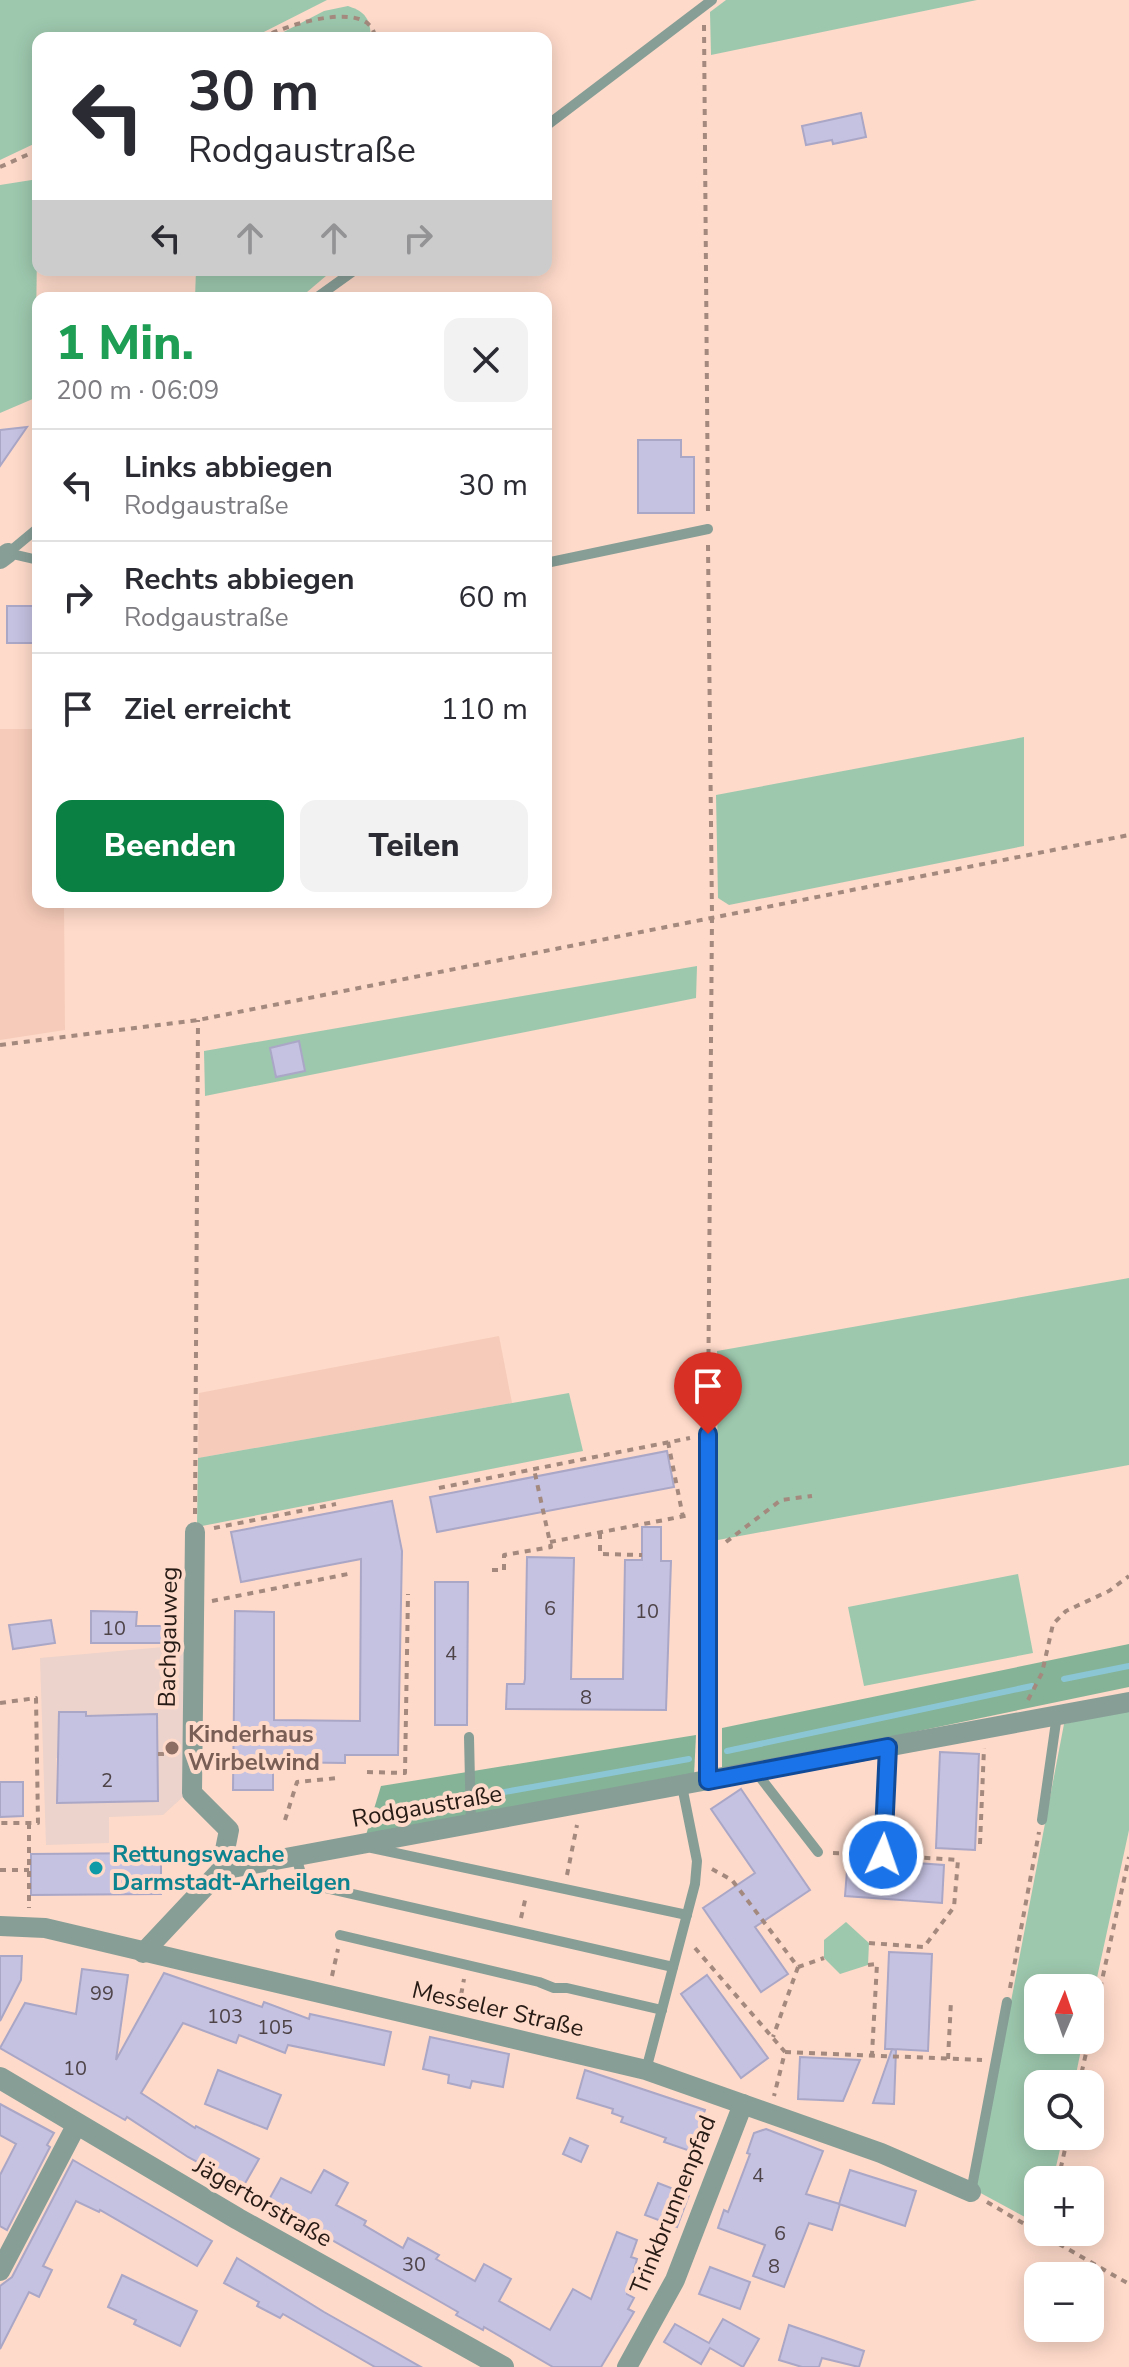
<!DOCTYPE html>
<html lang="de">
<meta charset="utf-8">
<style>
:root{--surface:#fff;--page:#f2f2f3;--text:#2b2b33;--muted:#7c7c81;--line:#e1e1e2;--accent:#0b8043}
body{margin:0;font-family:"Nunito Sans",sans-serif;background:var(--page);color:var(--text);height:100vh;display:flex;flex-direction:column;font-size:30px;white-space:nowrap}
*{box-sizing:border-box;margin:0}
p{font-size:26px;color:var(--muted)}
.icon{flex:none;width:44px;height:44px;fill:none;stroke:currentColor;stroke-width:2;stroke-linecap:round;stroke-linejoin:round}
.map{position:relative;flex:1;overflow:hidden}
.side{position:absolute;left:32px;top:292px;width:520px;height:616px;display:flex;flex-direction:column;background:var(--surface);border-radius:16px;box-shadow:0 4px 20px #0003}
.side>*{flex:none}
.banner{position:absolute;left:32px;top:32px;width:520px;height:244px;border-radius:16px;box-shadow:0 4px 20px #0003;background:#fff;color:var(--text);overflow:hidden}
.needle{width:52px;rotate:2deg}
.buttons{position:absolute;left:1024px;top:1974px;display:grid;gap:16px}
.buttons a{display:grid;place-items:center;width:80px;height:80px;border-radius:16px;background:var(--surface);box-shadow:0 4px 20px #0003;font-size:40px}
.pin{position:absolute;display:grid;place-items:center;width:68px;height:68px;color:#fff;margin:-82px -34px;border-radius:50% 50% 50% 0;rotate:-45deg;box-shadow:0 0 8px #0007}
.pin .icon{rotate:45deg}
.me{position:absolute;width:88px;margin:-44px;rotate:3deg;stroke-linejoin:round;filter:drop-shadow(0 0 6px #0008)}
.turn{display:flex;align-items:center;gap:28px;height:168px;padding:0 24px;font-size:36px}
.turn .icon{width:104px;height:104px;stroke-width:2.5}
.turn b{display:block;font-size:56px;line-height:68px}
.lanes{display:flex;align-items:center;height:76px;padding:0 24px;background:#0003;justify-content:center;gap:40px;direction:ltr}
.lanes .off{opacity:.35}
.round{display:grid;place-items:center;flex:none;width:84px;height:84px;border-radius:16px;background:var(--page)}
.summary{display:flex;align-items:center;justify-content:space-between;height:136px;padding:0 24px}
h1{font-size:48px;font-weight:800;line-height:60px;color:#1e9e55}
.cta{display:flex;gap:16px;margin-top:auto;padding:16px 24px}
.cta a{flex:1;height:92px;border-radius:16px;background:var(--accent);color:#fff;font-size:32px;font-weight:800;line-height:92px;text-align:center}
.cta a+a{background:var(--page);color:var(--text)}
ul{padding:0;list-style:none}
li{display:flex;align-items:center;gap:24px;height:112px;padding:0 24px;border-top:2px solid var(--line)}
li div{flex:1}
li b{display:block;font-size:30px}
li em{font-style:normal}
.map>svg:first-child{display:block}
</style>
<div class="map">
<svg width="1129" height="2367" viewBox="0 0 1129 2367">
<rect width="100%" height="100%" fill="#fedaca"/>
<g fill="#f6cbb9">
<polygon points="0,729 38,729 38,902 64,902 65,1030 0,1040"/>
<polygon points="499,1336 512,1403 198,1458 199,1393"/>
</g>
<path fill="#ecd3cb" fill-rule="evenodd" d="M186 1645V1794L163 1815 109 1817V1843L46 1845 40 1658ZM156 1714 158 1801 57 1803 56 1758 97 1757V1715Z"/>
<g fill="#9dc8ae">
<polygon points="0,0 327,0 252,38 38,38 38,142 0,160"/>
<polygon points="726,0 977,0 711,55 710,12"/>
<path d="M348 6C366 12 370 19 371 38H272L324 11Z"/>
<polygon points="38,179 35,398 0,413 0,185"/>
<polygon points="196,270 333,270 300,298 195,298"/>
<polygon points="1024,737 1024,846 729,905 718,898 716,795"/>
<polygon points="697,966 696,998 205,1096 204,1051"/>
<polygon points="1129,1278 1129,1465 718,1540 717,1351"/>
<polygon points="569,1393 583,1451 197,1527 198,1458"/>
<polygon points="1018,1574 1033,1653 864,1686 848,1607"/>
<polygon points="1129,1709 1129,1830 1090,2010 1090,1988 1038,1988 1038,2040 1083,2040 1074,2084 1038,2084 1038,2136 1063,2136 1053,2180 1038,2180 1038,2224 975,2190 1064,1724"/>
<polygon points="846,1922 869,1943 868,1965 840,1974 824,1958 824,1940"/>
</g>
<g fill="#85b397">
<polygon points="1129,1644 1129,1687 722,1772 722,1728"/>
<polygon points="696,1735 694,1776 366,1835 381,1786"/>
</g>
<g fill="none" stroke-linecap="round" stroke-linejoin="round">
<g stroke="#8bc6d5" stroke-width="6">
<polyline points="1064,1679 1129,1666"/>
<polyline points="727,1751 1032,1686"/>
<polyline points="488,1795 689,1759"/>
<polyline points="407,1809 453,1801"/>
</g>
</g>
<g fill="#c4c1e1" stroke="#aaa6c6" stroke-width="2">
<polygon points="861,113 866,137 833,144 832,140 806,145 802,126"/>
<polygon points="27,427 0,466 0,430"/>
<polygon points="638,440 681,440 681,457 694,457 694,513 638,513"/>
<rect x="7" y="606" width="31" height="37"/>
<polygon points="299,1041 305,1071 276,1077 270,1048"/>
<polygon points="667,1451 674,1487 437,1532 430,1497"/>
<polygon points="392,1501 402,1551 398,1755 345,1755 345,1763 273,1762 273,1790 233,1790 235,1611 274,1612 274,1720 360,1721 361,1559 241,1582 231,1532"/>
<polygon points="642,1527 661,1527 661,1561 671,1561 666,1710 506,1709 507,1684 524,1684 525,1679 527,1557 574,1558 571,1679 623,1679 625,1560 642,1560"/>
<polygon points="435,1582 468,1582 467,1725 435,1725"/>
<polygon points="91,1611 137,1612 136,1626 164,1626 164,1643 91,1643"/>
<polygon points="51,1620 55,1643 13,1649 9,1625"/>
<polygon points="59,1712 86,1712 86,1716 157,1714 158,1801 57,1803"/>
<polygon points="940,1752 979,1754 975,1850 936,1848"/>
<polygon points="0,1782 23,1782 23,1816 0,1817"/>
<polygon points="741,1789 810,1890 755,1927 788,1974 761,1992 703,1908 755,1873 711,1809"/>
<polygon points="161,1853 161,1894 31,1895 31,1854"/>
<polygon points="848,1858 882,1863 888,1861 944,1865 942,1903 845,1896"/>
<polygon points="889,1952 932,1954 928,2051 893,2049 896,2050 894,2104 873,2103 892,2049 885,2049"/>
<polygon points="0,1956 22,1956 21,1980 0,2021"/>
<polygon points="82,1969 128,1975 116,2060 164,1973 262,2007 264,2002 309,2019 310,2014 391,2032 384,2065 288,2045 285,2053 239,2035 236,2043 183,2023 141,2093 195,2128 196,2126 259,2159 243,2187 188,2157 127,2117 125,2120 0,2048 25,2003 76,2014"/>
<polygon points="707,1975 768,2058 741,2078 681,1994"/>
<polygon points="430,2037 509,2054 503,2087 472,2081 470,2088 448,2083 449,2075 423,2069"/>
<polygon points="800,2057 860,2060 843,2101 798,2099"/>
<polygon points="218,2070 281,2095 267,2129 205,2104"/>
<polygon points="585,2070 705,2110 697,2133 702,2134 696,2153 664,2142 666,2138 621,2122 623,2117 612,2113 613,2109 577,2098"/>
<polygon points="0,2104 54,2133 47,2145 50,2147 7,2230 0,2226 0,2175 16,2144 0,2135"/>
<polygon points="766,2129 823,2151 806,2194 840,2204 832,2230 809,2223 784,2287 753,2276 765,2245 718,2228 724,2210 728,2212 750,2154 747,2153 754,2133"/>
<polygon points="570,2138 588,2146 581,2162 563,2154"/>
<polygon points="73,2160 212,2241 197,2266 100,2210 99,2212 76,2201 43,2266 52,2270 39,2297 29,2292 0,2349 0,2286 12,2277"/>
<polygon points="324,2170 348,2183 336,2205 366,2221 364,2225 403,2248 408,2238 439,2255 436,2259 475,2281 484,2264 511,2279 499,2301 550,2330 573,2289 591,2299 617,2232 637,2240 631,2257 637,2259 627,2294 634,2298 628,2309 634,2312 601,2367 553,2367 484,2327 483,2330 456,2315 458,2312 425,2293 267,2203 281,2178 311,2193"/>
<polygon points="850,2170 916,2191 905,2226 839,2204"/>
<polygon points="658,2183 689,2195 677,2227 645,2215"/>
<polygon points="237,2258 324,2312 421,2367 375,2367 283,2314 280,2318 257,2306 259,2302 224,2283"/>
<polygon points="710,2267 750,2282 740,2309 699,2294"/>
<polygon points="122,2275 197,2311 180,2346 134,2324 136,2320 108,2307"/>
<polygon points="723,2319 759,2339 743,2367 710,2348 701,2364 664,2342 675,2324 709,2343"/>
<polygon points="789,2325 864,2351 859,2367 822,2358 819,2367 802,2367 779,2360"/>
</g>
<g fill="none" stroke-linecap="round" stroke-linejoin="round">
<g stroke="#a48a7e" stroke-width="4" stroke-dasharray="6 6" stroke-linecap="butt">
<polyline points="704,25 708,516"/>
<path d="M261 38C295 21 372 0 375 38"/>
<polyline points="0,167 38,150"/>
<polyline points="708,545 712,916 708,1416"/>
<polyline points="0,1045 198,1020 1129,835"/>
<polyline points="668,1442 683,1517"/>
<polyline points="439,1488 690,1438"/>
<polyline points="195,1514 198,1020"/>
<polyline points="214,1528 336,1504"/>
<polyline points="600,1533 600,1554 642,1555"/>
<polyline points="550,1542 690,1515"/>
<polyline points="726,1542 781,1500 812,1496"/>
<polyline points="492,1570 504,1570 504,1555 551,1547 534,1469"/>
<polyline points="212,1601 353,1573"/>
<polyline points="1028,1700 1042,1673 1053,1624 1066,1611 1109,1591 1129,1576"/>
<polyline points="0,1703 36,1698 38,1823 0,1823"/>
<polyline points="158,1754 174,1754"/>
<polyline points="367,1772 405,1773 408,1594"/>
<polyline points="285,1820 297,1782 338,1778"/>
<polyline points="29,1823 29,1908"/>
<polyline points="980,1844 984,1748"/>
<polyline points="833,1853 869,1854"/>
<polyline points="712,1869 732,1880 798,1967 773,2037"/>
<polyline points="0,1870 29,1870"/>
<polyline points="567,1875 577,1825"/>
<polyline points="521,1918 526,1896"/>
<polyline points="869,1943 924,1947 954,1907 958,1860 897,1856"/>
<polyline points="695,1948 785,2052 774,2096"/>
<polyline points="868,1965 877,1964 872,2054"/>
<polyline points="798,1967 824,1958"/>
<polyline points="332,1976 338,1949"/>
<polyline points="1010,1988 1039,1832"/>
<polyline points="459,2006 464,1979"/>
<polyline points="1090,2035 1129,1857"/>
<polyline points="785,2052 982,2060"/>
<polyline points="948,2059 951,2001"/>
<polyline points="1079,2084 1089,2040"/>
<polyline points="1058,2180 1068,2136"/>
<polyline points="987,2202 1038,2232"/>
<polyline points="1038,2232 1129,2284"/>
</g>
<g stroke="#879e96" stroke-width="10">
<polyline points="546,126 712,0"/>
<polyline points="316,298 355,270"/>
<polyline points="8,553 38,528"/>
<polyline points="8,553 38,560"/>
<polyline points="546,563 708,529"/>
<polyline points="469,1737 471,1825"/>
<polyline points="756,1772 818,1852"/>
<polyline points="1042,1820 1057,1715"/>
<polyline points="372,1848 687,1915"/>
<polyline points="883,1855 888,1747"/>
<polyline points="296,1857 304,1883 673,1967"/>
<polyline points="340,1935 539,1982 554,1988 567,1988 662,2010"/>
<polyline points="646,2070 695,1884 697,1861 682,1786"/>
<polyline points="971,2192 1007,2002"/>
</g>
<g stroke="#879e96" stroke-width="20">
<polyline points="0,559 8,553"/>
<polyline points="195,1532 192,1793 229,1830 221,1870"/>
<polyline points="708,1781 708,1434"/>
<polyline points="0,1926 45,1928 646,2070 881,2153 971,2192"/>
<polyline points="143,1953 221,1870 1129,1702"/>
<polyline points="0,2271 77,2124"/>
<polyline points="627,2367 675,2280 743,2104"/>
</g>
<polyline stroke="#879e96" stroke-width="22" points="0,2078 238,2219 503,2367"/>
</g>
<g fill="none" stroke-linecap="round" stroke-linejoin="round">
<defs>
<polyline id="route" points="708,1434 708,1781 888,1747 883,1855"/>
</defs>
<use href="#route" stroke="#114b97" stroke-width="20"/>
<use href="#route" stroke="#1a73e8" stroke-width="14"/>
</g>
<circle fill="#8d6e63" stroke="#fedaca" stroke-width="3" cx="172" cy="1748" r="8"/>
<circle fill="#0f9aa8" stroke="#fedaca" stroke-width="3" cx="96" cy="1868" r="8"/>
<g text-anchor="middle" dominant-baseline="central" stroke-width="8" stroke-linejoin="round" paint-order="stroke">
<g font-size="20" fill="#4e4448">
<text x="550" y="1608">6</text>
<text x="647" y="1611">10</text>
<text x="114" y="1628">10</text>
<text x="451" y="1653">4</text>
<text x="586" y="1697">8</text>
<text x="107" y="1780">2</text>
<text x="102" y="1993">99</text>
<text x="225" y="2016">103</text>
<text x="275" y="2027">105</text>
<text x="75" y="2068">10</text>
<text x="758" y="2175">4</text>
<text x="780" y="2233">6</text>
<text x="414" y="2264">30</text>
<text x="774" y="2266">8</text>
</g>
<g font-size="24" fill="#271b15" stroke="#fedaca">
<text transform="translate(168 1637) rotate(-89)">Bachgauweg</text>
<text transform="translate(427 1806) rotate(-10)">Rodgaustraße</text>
<text transform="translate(498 2009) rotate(13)">Messeler Straße</text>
<text transform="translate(263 2202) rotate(30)">Jägertorstraße</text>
<text transform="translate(673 2205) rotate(-68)">Trinkbrunnenpfad</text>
</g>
<g font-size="24" font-weight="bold" fill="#785e54" stroke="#fedaca" text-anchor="start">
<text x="188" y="1734">Kinderhaus<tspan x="188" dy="28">Wirbelwind</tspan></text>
</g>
<g font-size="24" font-weight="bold" fill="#0d838f" stroke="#fedaca" text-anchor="start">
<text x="112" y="1854">Rettungswache<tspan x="112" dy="28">Darmstadt-Arheilgen</tspan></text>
</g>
</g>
</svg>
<div class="buttons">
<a><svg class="needle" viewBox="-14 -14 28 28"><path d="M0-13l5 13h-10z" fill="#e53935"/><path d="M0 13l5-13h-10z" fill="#7c7c81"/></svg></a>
<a><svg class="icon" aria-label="search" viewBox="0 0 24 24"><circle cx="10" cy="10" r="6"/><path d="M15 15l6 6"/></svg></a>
<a>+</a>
<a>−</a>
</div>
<div class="pin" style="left:708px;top:1434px;background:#d93025"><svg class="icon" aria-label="arrive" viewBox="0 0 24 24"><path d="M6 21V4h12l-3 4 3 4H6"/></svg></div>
<svg class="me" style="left:883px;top:1855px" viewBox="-20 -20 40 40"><circle r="17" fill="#1a73e8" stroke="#fff" stroke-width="3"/><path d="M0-11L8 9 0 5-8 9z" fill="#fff"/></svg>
<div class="banner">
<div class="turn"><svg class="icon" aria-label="left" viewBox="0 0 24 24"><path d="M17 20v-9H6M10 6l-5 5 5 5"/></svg><div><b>30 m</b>Rodgaustraße</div></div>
<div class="lanes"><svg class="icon" aria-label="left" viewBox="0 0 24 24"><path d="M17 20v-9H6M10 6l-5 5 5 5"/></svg><svg class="icon off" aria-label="ahead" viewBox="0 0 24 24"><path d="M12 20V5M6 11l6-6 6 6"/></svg><svg class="icon off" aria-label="ahead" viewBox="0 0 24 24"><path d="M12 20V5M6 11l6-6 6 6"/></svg><svg class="icon off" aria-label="right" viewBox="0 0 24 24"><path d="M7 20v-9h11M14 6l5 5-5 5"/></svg></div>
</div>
<section class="side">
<div class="summary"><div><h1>1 Min.</h1><p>200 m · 06:09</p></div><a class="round"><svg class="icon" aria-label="close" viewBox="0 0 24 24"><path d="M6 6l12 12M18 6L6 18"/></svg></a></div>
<ul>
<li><svg class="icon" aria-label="left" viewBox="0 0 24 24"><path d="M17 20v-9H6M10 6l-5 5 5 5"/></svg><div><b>Links abbiegen</b><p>Rodgaustraße</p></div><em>30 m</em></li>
<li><svg class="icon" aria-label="right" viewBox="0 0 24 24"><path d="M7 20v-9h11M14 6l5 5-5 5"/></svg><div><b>Rechts abbiegen</b><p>Rodgaustraße</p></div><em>60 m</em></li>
<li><svg class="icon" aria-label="arrive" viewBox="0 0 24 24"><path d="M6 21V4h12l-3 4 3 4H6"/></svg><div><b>Ziel erreicht</b></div><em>110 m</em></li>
</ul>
<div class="cta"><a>Beenden</a><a>Teilen</a></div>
</section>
</div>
